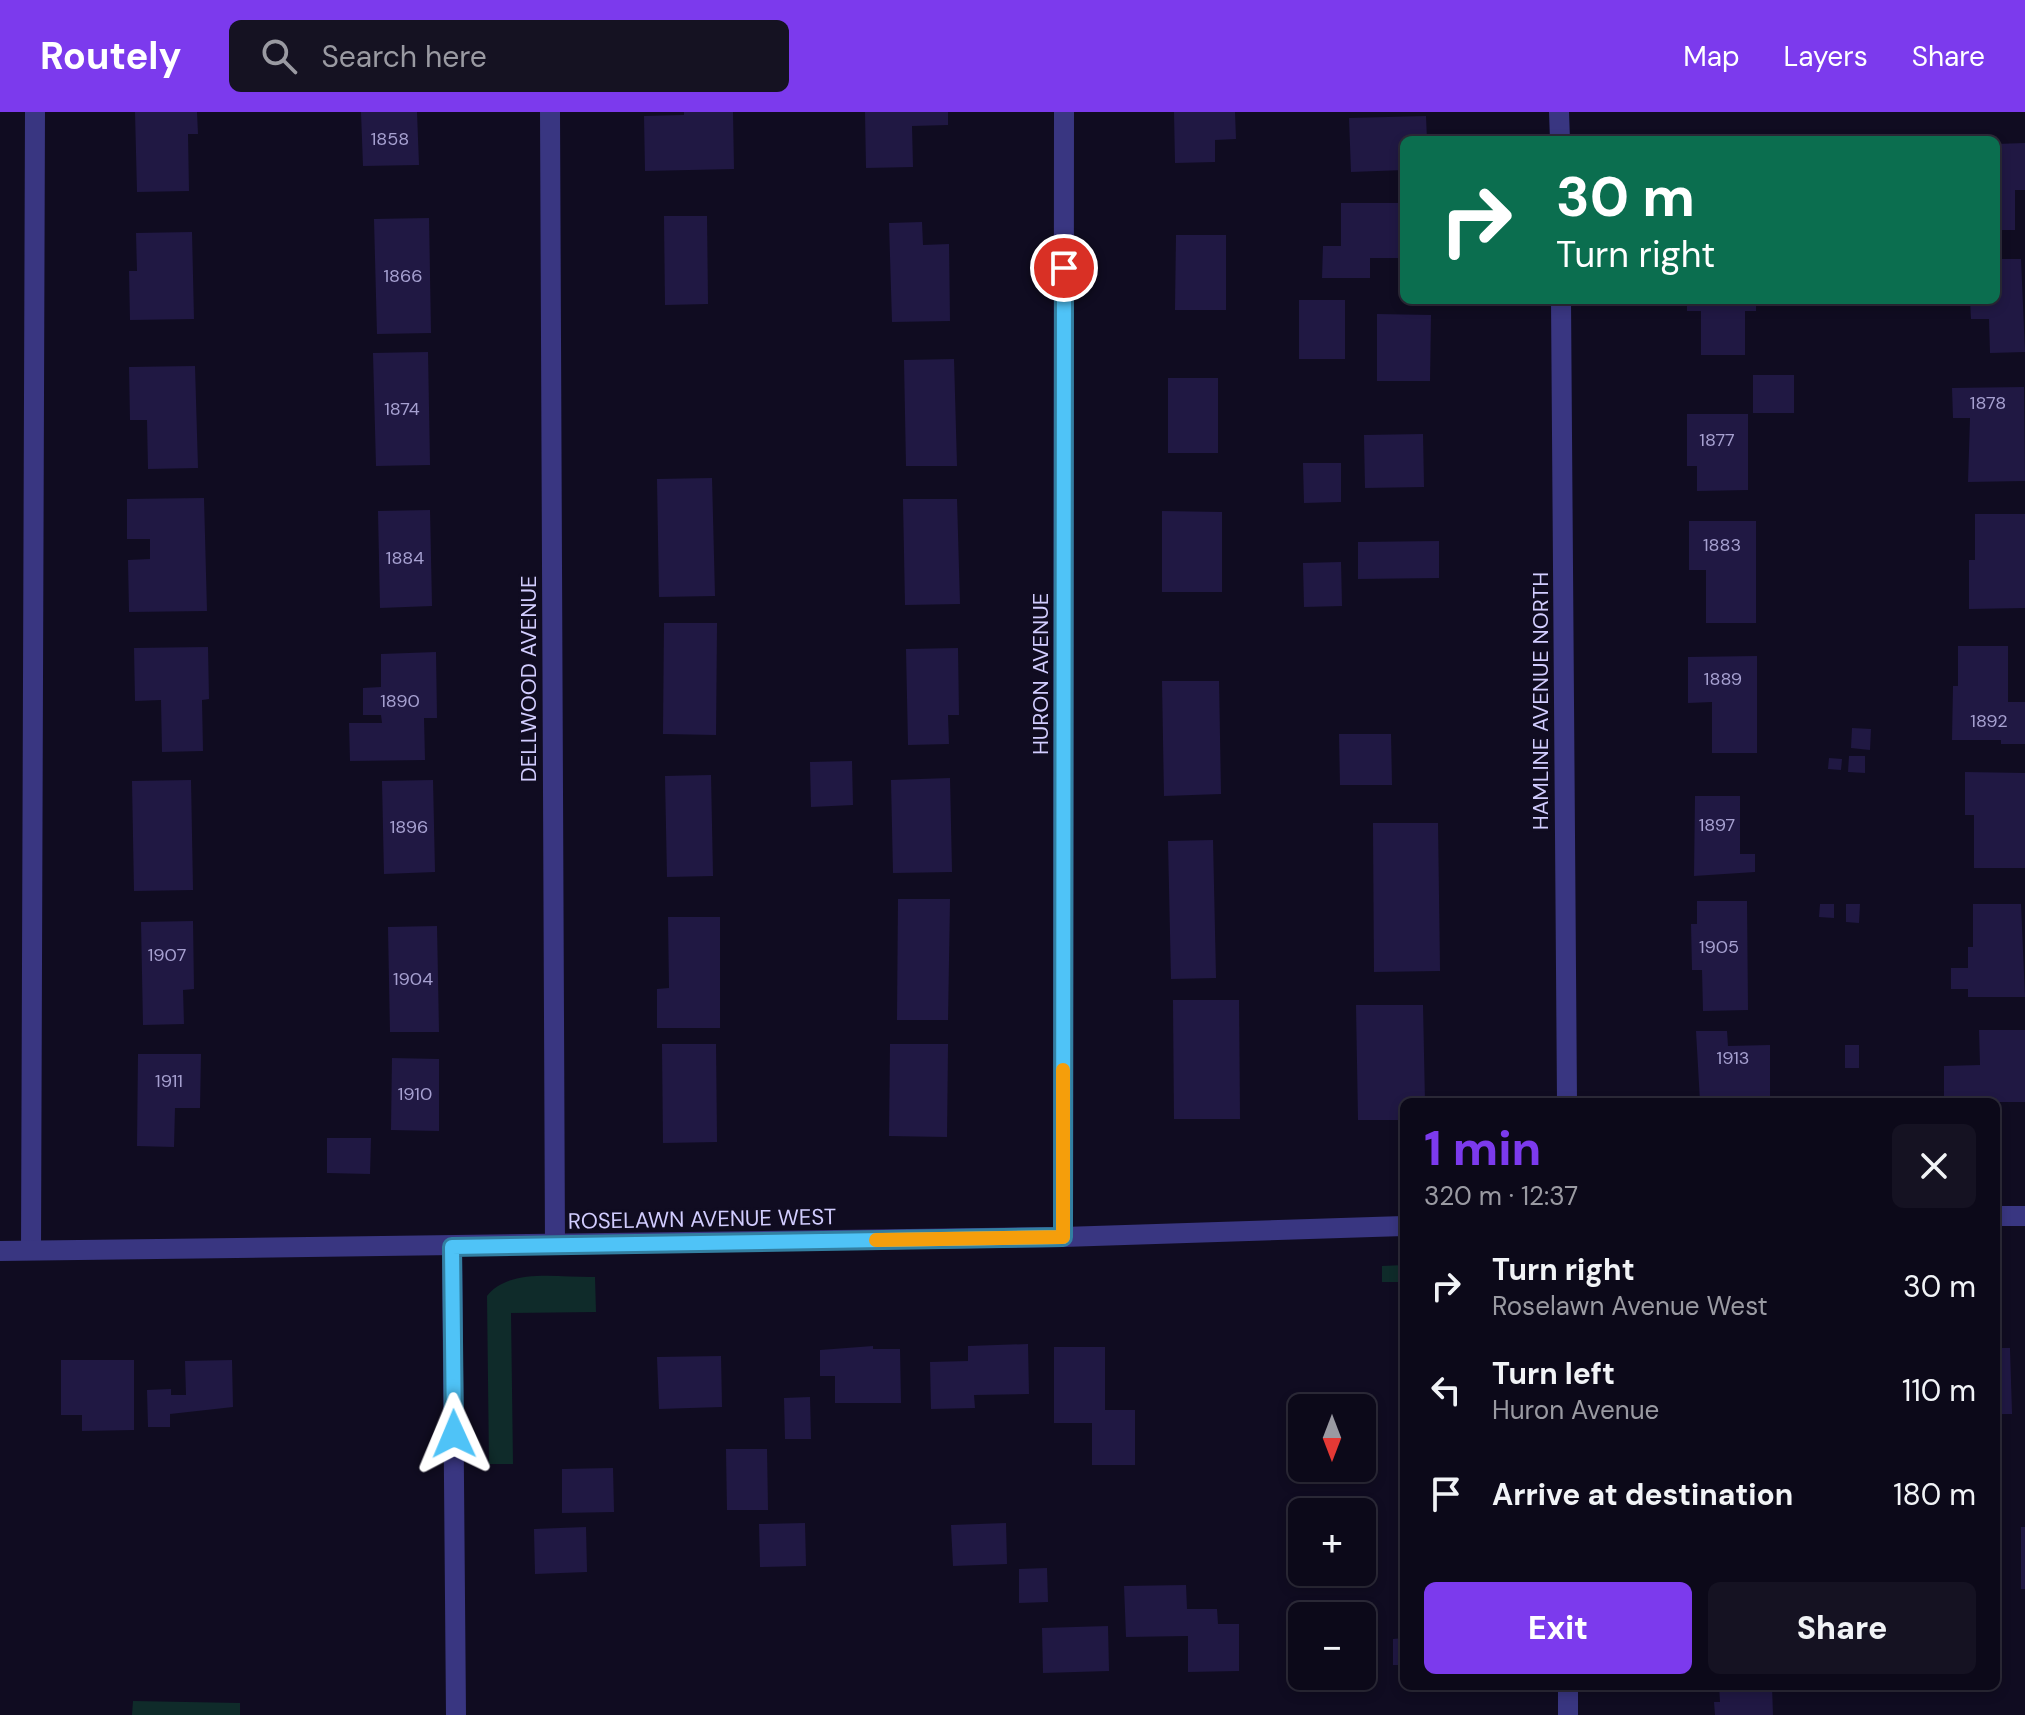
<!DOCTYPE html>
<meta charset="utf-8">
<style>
:root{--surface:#0c0919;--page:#151222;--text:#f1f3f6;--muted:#9a9aa2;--line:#2c2a38;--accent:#7c3aed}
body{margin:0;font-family:"DM Sans",sans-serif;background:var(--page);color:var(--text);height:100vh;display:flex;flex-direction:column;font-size:30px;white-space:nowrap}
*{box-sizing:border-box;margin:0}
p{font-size:26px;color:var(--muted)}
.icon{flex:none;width:44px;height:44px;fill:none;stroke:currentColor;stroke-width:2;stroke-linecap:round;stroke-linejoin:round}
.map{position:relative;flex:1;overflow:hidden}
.panel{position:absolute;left:1400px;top:986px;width:600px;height:592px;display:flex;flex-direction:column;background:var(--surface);border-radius:12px;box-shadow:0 4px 12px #0003,0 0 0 2px var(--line)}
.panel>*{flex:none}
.hud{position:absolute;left:1400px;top:24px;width:600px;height:168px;border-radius:12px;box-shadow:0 4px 12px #0003,0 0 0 2px var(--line);background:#0b6e4f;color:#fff;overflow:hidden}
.needle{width:52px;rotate:180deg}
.tools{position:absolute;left:1288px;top:1282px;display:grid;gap:16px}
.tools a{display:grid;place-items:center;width:88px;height:88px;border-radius:12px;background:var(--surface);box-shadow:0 4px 12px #0003,0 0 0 2px var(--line);font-size:40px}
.pin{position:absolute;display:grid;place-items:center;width:68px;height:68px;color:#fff;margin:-34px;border:4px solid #fff;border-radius:50%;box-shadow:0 2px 8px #0007}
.me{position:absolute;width:88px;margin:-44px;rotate:359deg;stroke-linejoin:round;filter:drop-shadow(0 0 6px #0008)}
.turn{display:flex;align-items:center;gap:28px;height:168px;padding:0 24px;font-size:36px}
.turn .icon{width:104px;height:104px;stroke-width:2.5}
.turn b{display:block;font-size:56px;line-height:68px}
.round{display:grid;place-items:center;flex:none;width:84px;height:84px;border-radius:12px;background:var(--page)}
.overview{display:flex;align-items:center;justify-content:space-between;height:136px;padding:0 24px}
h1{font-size:48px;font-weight:800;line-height:60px;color:var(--accent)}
.action{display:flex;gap:16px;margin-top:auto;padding:16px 24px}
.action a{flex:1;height:92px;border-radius:12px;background:var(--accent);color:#fff;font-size:32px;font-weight:800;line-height:92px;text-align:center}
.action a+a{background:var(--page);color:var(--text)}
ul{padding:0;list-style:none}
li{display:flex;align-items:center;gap:24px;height:104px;padding:0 24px}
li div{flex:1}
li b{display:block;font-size:30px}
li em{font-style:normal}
header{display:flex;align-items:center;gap:48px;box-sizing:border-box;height:112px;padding:0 40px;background:var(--accent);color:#fff}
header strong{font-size:38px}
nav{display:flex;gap:44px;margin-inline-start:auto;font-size:28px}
.search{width:560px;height:72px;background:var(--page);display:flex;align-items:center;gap:20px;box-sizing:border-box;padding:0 28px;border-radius:12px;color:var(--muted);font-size:30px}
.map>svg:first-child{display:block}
</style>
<header>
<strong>Routely</strong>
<div class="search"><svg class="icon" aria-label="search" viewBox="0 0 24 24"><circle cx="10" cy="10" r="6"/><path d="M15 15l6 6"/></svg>Search here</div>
<nav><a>Map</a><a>Layers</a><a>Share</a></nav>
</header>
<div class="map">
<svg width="2025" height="1603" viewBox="0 0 2025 1603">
<rect width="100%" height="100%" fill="#100c21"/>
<g fill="#0f2b2a">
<polygon points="1404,1153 1404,1170 1382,1170 1382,1154"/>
<path d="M595 1165 596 1200 511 1201 513 1352H489L487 1184C509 1155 561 1166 595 1165Z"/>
<polygon points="133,1589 240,1591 240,1603 132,1603"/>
</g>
<g fill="#201843">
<polygon points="135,0 197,0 198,22 188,22 189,79 137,80"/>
<polygon points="361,0 417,0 419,53 363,54"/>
<polygon points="684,0 733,0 734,57 645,59 644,4 684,3"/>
<polygon points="865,0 948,0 948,13 912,14 913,55 866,56"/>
<polygon points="1174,0 1235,0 1236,27 1215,28 1215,50 1175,51"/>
<polygon points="1426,4 1427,28 1404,28 1404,58 1351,60 1349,6"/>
<polygon points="2025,31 2025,78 2015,78 2015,118 1996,118 1996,32"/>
<polygon points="1341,91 1404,91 1404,146 1370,146 1370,166 1322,166 1323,134 1341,134"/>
<polygon points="664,104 707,104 708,192 665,193"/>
<polygon points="429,106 431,221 377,222 374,107"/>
<polygon points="922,110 923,133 949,132 950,209 892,210 889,111"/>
<polygon points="192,120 194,207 130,208 129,159 137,159 136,121"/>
<polygon points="1176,123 1226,123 1226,198 1175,198"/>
<polygon points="1996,147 2021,147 2025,240 1990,241 1989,207 1971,207 1970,188 1996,188"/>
<rect x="1299" y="188" width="46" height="59"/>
<polygon points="1687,188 1756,188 1756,199 1745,199 1745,243 1701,243 1701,199 1687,199"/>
<polygon points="1377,202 1431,203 1430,269 1377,269"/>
<polygon points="428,240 430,353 376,354 373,241"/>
<polygon points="954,247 957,354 906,354 904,248"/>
<polygon points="195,254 198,356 148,357 147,308 130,308 129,255"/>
<rect x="1753" y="263" width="41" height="38"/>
<rect x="1168" y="266" width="50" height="75"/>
<polygon points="2024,275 2025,369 1968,370 1970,306 1953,306 1952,276"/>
<polygon points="1687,302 1748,302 1748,378 1697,379 1697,354 1687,354"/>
<polygon points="1423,322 1424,375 1365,376 1364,323"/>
<polygon points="1303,351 1341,351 1341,390 1304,391"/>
<polygon points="712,366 715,484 659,485 657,367"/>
<polygon points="204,386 207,499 129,500 128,448 150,447 150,427 127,427 127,387"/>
<polygon points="903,387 957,387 960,492 905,493"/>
<polygon points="430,398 432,494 380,496 378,399"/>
<polygon points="1162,399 1222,400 1222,480 1162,480"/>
<polygon points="1975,402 2025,402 2025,496 1969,497 1969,448 1975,448"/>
<polygon points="1689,409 1756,409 1756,511 1706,511 1706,458 1689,458"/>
<polygon points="1439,429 1439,466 1358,467 1358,430"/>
<polygon points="1341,450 1342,494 1304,495 1303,451"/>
<polygon points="664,511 717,511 716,623 663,622"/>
<polygon points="1958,534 2008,534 2008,590 2025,590 2025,632 2001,632 2001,628 1952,628 1953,574 1958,574"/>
<polygon points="208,535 209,587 202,588 203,639 162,640 161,588 135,589 134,536"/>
<polygon points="958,536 959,603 948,603 949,632 908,633 906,537"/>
<polygon points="436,540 437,606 424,606 425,648 350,649 349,611 382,611 381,603 363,603 363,576 381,575 381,542"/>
<polygon points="1757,544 1757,641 1712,641 1712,590 1688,591 1688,545"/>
<polygon points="1162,569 1219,569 1221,682 1164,684"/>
<polygon points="1852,616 1871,617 1870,638 1851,636"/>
<polygon points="1339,622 1391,622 1392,673 1340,673"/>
<polygon points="1849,644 1865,644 1865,661 1848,660"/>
<polygon points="1829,646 1842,647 1841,658 1828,657"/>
<polygon points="852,649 853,693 811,695 810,650"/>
<polygon points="1965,660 2025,661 2025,756 1974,756 1974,703 1965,703"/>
<polygon points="711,663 713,764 667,765 665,664"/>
<polygon points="950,666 952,760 893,761 891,668"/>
<polygon points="191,668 193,778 134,779 132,669"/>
<polygon points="433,668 435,760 384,762 382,669"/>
<polygon points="1695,684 1740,684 1740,742 1755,742 1755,760 1694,764"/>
<polygon points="1373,711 1438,711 1440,859 1374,860"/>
<polygon points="1213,728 1216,866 1171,867 1168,729"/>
<polygon points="898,787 950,787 948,908 897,908"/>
<polygon points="1697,789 1747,789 1748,898 1703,899 1702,858 1692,858 1691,812 1697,812"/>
<polygon points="1820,792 1834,792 1834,806 1819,805"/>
<polygon points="1846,792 1860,792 1859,811 1846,810"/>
<polygon points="1973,792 2021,792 2025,885 1968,885 1968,877 1951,877 1951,856 1968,856 1968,835 1973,835"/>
<polygon points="668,805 720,805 720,916 657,916 657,877 669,876"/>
<polygon points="193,809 194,877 183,878 184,912 143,913 141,810"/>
<polygon points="437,814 439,920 390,920 388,815"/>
<polygon points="1173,888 1239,888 1240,1007 1174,1007"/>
<polygon points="1356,893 1423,893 1425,990 1404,990 1404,1008 1358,1008"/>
<polygon points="1979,918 2025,918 2025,990 1944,990 1944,954 1980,953"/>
<polygon points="1696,919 1727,919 1728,934 1770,933 1770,990 1700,990"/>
<polygon points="662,932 716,932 717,1030 663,1031"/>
<polygon points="890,932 948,932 947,1025 889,1024"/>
<rect x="1845" y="933" width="14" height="23"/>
<polygon points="138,942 201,942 200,996 175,996 174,1035 137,1034"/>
<polygon points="392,946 439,947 439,1019 391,1018"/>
<polygon points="327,1026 371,1026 370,1062 327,1061"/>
<polygon points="1028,1232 1029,1282 974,1283 975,1296 931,1297 930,1250 968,1249 968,1234"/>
<polygon points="873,1234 873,1237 900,1237 901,1291 835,1291 835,1264 820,1264 820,1238"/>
<polygon points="1054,1235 1105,1235 1105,1298 1135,1298 1135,1353 1092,1353 1092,1311 1054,1311"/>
<polygon points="1996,1236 2010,1236 2012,1302 1996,1302"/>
<polygon points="721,1244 722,1295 659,1297 657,1245"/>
<polygon points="61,1248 134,1248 134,1318 82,1319 82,1303 61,1303"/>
<polygon points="232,1248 233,1295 170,1302 170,1315 148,1315 147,1278 171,1277 171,1283 186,1283 185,1249"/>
<polygon points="810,1285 811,1327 785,1327 784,1286"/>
<polygon points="726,1337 767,1337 768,1398 727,1398"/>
<polygon points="613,1356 614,1400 562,1401 562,1357"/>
<polygon points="805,1411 806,1454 760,1455 759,1412"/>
<polygon points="1006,1411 1007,1452 953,1454 951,1413"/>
<polygon points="586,1415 587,1460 535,1462 534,1417"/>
<rect x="2021" y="1415" width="4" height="62"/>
<polygon points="1047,1456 1048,1490 1019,1491 1019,1457"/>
<polygon points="1186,1473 1187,1497 1217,1497 1218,1512 1239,1512 1239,1559 1188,1560 1188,1524 1126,1525 1124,1474"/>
<polygon points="1108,1514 1109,1559 1043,1561 1042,1516"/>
<polygon points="1404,1526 1404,1553 1393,1553 1393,1527"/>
<polygon points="1719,1574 1772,1574 1773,1603 1715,1603 1714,1590 1720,1590"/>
</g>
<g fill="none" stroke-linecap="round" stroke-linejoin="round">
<g stroke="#393681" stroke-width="20">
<polyline points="550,0 555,1133"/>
<polyline points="1559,0 1560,28"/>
<polyline points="1561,188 1567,990"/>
<polyline points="1996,1104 2025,1104"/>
<polyline points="1063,1125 1064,0"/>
<polyline points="452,1135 456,1603"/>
<polyline points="31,1138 35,0"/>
<polyline points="0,1139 1063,1125 1404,1114"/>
<polyline points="1568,1574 1568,1603"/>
</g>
</g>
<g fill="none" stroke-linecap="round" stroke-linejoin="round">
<defs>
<polyline id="route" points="454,1322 452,1135 1063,1125 1064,156"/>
</defs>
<use href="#route" stroke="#337fa1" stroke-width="20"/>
<use href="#route" stroke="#4fc3f7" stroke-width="14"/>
<polyline stroke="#f59e0b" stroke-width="14" points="876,1128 1063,1125 1063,958"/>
</g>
<g text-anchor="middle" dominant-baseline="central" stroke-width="6" stroke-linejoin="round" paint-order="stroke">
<g font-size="18" fill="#a6a0d0">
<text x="390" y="27">1858</text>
<text x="403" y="164">1866</text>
<text x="1988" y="291">1878</text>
<text x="402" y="297">1874</text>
<text x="1717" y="328">1877</text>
<text x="1722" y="433">1883</text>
<text x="405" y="446">1884</text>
<text x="1723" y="567">1889</text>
<text x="400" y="589">1890</text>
<text x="1989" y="609">1892</text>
<text x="1717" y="713">1897</text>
<text x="409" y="715">1896</text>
<text x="1719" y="835">1905</text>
<text x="167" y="843">1907</text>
<text x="413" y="867">1904</text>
<text x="1733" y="946">1913</text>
<text x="169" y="969">1911</text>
<text x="415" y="982">1910</text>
</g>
<g font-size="22" fill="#d2cdff" stroke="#100c21">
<text transform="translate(1040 562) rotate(-90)">HURON AVENUE</text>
<text transform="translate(528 567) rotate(-90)">DELLWOOD AVENUE</text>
<text transform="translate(1540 589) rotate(-90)">HAMLINE AVENUE NORTH</text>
<text transform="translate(702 1107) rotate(-1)">ROSELAWN AVENUE WEST</text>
</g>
</g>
</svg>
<div class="tools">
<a><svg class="needle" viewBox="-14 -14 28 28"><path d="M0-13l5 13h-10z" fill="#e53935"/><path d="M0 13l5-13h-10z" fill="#9a9aa2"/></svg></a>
<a>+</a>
<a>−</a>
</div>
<div class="pin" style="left:1064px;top:156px;background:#d93025"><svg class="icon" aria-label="arrive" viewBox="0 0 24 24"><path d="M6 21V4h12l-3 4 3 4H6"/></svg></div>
<svg class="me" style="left:454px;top:1322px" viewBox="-20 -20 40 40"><path d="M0-17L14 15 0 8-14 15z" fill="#4fc3f7" stroke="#fff" stroke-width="4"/></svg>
<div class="hud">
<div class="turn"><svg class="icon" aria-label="right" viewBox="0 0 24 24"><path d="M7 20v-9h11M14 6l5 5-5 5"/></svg><div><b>30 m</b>Turn right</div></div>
</div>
<section class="panel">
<div class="overview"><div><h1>1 min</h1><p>320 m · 12:37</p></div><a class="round"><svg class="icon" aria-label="close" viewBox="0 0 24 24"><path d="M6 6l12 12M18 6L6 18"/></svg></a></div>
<ul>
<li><svg class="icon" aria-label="right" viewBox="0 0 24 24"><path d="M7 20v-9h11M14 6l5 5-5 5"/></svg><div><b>Turn right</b><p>Roselawn Avenue West</p></div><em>30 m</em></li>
<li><svg class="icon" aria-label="left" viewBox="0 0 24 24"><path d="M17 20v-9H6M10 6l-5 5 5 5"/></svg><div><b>Turn left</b><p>Huron Avenue</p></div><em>110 m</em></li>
<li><svg class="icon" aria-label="arrive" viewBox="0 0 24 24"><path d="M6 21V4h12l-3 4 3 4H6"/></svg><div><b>Arrive at destination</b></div><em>180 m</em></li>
</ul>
<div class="action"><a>Exit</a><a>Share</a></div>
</section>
</div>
